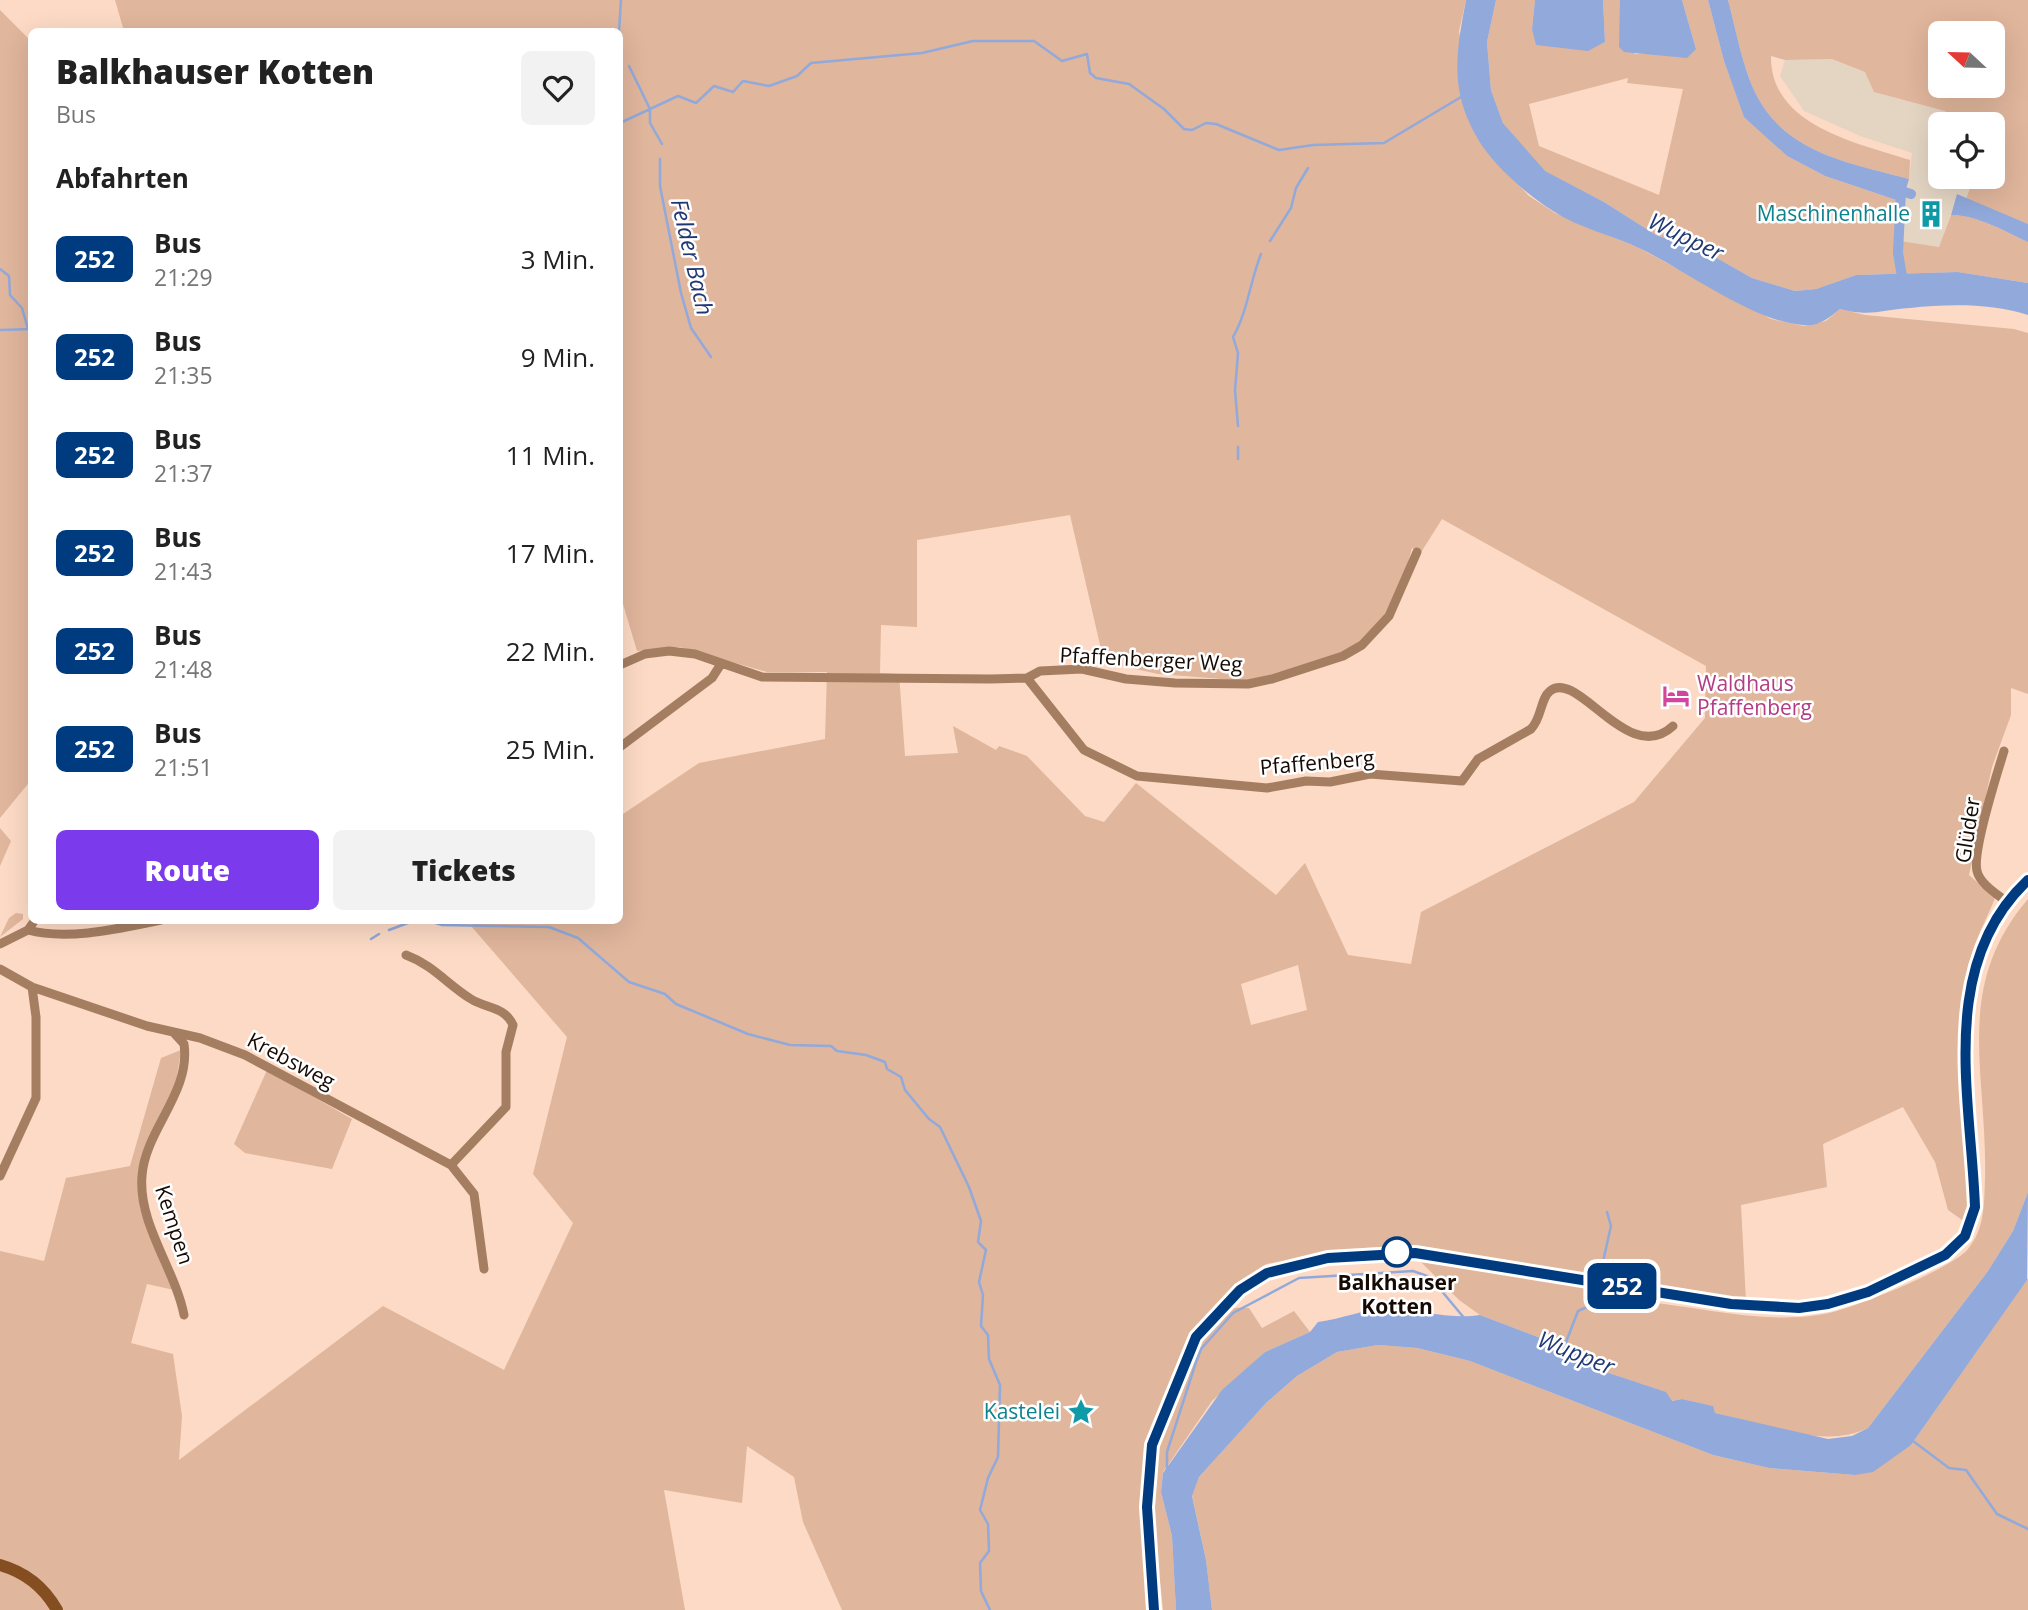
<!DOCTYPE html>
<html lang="de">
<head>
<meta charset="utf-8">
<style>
	:root { --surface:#fff; --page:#f2f2f2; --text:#222; --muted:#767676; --accent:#7c3aed }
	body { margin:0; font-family:"Open Sans",sans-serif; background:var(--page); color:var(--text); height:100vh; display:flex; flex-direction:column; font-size:26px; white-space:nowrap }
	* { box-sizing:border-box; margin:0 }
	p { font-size:23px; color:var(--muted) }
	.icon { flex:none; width:38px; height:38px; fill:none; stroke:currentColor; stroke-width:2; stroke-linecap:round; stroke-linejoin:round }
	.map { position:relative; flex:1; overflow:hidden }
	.drawer { position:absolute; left:28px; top:28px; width:595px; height:896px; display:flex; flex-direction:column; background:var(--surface); border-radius:10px; box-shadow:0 7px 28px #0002 }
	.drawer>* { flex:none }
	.badge { padding:0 14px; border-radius:10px; font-size:24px; line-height:46px }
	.needle { width:46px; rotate:292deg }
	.fabs { position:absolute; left:1928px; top:21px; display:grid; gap:14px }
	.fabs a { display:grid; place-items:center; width:77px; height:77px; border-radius:10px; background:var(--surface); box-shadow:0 7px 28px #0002; font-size:35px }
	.map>.badge { position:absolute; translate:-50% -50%; box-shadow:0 0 0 4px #fff }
	h2 { padding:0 28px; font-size:26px; line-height:63px }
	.round { display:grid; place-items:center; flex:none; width:74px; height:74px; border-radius:10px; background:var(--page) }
	.head { display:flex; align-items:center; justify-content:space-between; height:119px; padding:0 28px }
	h1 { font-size:33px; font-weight:800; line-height:52px }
	.button { display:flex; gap:14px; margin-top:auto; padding:14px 28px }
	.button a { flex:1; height:80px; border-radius:10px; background:var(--accent); color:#fff; font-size:28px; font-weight:800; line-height:80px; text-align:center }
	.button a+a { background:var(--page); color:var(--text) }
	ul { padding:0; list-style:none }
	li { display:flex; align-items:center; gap:21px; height:98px; padding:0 28px }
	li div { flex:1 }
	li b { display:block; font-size:26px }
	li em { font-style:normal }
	li .badge { min-width:77px; font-weight:700; text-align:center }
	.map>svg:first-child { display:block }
	.industrial { fill:#e4d5c3 }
	.green { fill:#e0b69c; fill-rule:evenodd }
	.water { fill:#91a9db }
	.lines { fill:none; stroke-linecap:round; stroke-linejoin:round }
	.stream { stroke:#91a9db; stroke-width:2.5 }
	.canal { stroke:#91a9db; stroke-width:10 }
	.street { stroke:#a57e62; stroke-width:9 }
	.secondary { stroke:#844e21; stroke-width:12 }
	.line-casing { stroke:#fff; stroke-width:16 }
	.line { stroke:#003b80; stroke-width:10 }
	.stop-dot { fill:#fff; stroke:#003b80; stroke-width:3.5 }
	.labels { text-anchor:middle; stroke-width:5; stroke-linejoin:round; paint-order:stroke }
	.culture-label { font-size:21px; fill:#0d838f; stroke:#fff; text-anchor:end }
	.street-label { font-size:21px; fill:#150a04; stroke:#fff }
	.hotel-label { font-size:21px; fill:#b23c85; stroke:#fff; text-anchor:start }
	.stop-label { font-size:21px; font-weight:bold; fill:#150a04; stroke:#fff }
	.water-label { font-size:23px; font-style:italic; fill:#203975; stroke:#fff }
</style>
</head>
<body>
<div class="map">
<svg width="2028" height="1610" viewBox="0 0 2028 1610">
	<rect width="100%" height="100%" fill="#fcdac5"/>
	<path class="industrial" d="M1832 59 1865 72 1875 92 1945 111 1955 124H1941V177H1974L1966 199 1958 194 1939 247 1893 240 1909 178 1912 153 1860 136 1804 111 1780 76 1785 60Z"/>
	<path class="green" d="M115 0H1466L1459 31 1475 128 1490 155 1529 196 1555 213 1639 248 1771 319 1804 326 1826 321 1840 309 1865 315 2014 329 2028 333V694L2011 688V715L1992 767 1969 875 1995 898C1988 916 1978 934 1972 953 1948 1029 1965 1127 1970 1206L1965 1222 1948 1210 1935 1162 1903 1107 1823 1144 1827 1187 1741 1205 1746 1301 1417 1246 1364 1248 1266 1264 1227 1292 1189 1341 1162 1399 1147 1448 1149 1610H842L803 1522 794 1477 747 1446 742 1503 664 1490 685 1610H0V1251L44 1261 66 1178 130 1166 161 1058 181 1050 175 1088 142 1154 139 1174 140 1208 174 1290 147 1284 131 1343 173 1354 182 1416 179 1460 383 1306 504 1370 573 1223 533 1174 567 1037 471 926 478 920H620V816L699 763 825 739 827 672H767L680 647 637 651 620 594V32L124 31ZM1070 515 1104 662 1158 674 1248 681 1320 661 1359 645 1385 617 1402 584 1412 548 1420 554 1442 519 1706 666 1705 718 1634 802 1421 912 1411 964 1348 955 1305 863 1276 895 1136 783 1104 822 1085 816 1027 756 999 746 996 750 953 726 958 753 905 756 899 674 880 673 881 625 917 627V540ZM1298 965 1307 1010 1251 1025 1241 984Z
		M1496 0H1535L1532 29C1559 44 1575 58 1605 42L1603 0H1620V13L1635 54 1696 49 1682 0H1708L1724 61 1744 116 1787 156 1825 176 1902 202 1894 240 1939 247 1951 215C1977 215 2004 231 2028 242V283L1958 272 1856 275 1816 289 1795 291 1752 278 1708 253 1656 235 1604 202 1544 171 1503 123 1491 90 1487 42ZM1628 78 1627 83 1683 89 1659 195 1539 146 1529 104Z
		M1728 0H2028V224L1966 199 1974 177H1993V124H1955L1945 111 1874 92 1865 72 1832 59 1785 60 1771 56C1770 126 1858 143 1910 160L1909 179C1842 161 1776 152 1749 78 1740 53 1735 26 1728 0ZM1941 33H1993V86H1941Z
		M0 10 32 42V779L0 818Z
		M0 828 11 841 0 866Z
		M2028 899V1192L2013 1231 1988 1271 1868 1428C1824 1450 1760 1423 1715 1413L1712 1406 1682 1399 1671 1401 1665 1392 1606 1372 1569 1349 1480 1315 1459 1300 1421 1262 1638 1294V1301C1696 1306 1760 1324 1818 1315 1842 1312 1866 1300 1889 1292 1905 1286 1958 1262 1968 1249 1985 1228 1984 1204 1985 1179 1988 1074 1952 988 2028 899Z
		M16 913 23 914V919L0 937 9 918Z
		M267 1070 352 1119 332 1169 245 1153 234 1144Z
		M2028 1278V1610H1212L1206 1560 1192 1495 1199 1477 1267 1402 1297 1376 1337 1352 1378 1345 1417 1348 1470 1361 1713 1455 1769 1468 1855 1475 1911 1445Z
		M1249 1308 1262 1328 1294 1311 1310 1332 1265 1352 1212 1401 1163 1472 1161 1492 1172 1536 1176 1610H1163C1159 1566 1150 1521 1154 1477 1158 1440 1192 1325 1228 1310 1234 1307 1243 1308 1249 1308Z"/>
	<path class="water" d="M1466 0H1496L1487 42 1491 90 1503 123 1545 171 1604 202 1656 235 1708 253 1752 278 1795 291 1816 289 1856 275 1958 272 2028 283V315C1992 303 1947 304 1910 308 1880 310 1871 317 1840 309 1829 318 1818 327 1803 325 1754 322 1687 271 1641 249 1612 235 1579 228 1553 211 1529 196 1499 170 1483 147 1449 95 1455 57 1466 0Z
		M1535 0H1603L1605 42 1588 51 1536 45 1532 29Z
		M1620 0H1682L1696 49 1687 58 1624 52 1619 47Z
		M1708 0H1728C1735 26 1740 53 1749 78 1776 152 1842 161 1909 179L1902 202 1825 176 1787 156 1744 117 1724 61Z
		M1957 194 2028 224V242C2004 231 1977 215 1951 215Z
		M2028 1192 2027 1280 1911 1445 1873 1472 1855 1475 1769 1468 1713 1455 1470 1361 1417 1348 1378 1345 1337 1352 1297 1376 1267 1402 1199 1477 1192 1496 1206 1560 1212 1610H1176L1172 1536 1161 1492 1163 1473 1222 1390 1265 1352 1310 1332 1318 1322C1343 1319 1362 1309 1387 1309 1418 1309 1451 1320 1480 1315L1569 1349 1606 1372 1666 1392 1672 1401 1682 1399 1713 1406 1715 1413 1828 1439 1852 1436 1868 1428 1988 1271 2013 1231Z"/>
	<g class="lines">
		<path class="stream" d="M619 32 621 0
			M620 49 622 52
			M629 66 650 109V123L662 144
			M620 123 678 96 696 103 714 86 733 92 743 81 769 86 797 76 811 63 922 53 973 41H1034L1062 61 1087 54 1090 73 1096 78 1129 84 1164 109 1184 129 1192 130 1206 123 1216 124 1279 150 1313 145 1384 143 1461 97
			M660 159V186L681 293 691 328 711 357
			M1270 241 1291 208 1296 188 1308 168
			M0 269 9 276 10 295 22 308 28 329
			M0 330 32 329
			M1238 426 1235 390 1238 353 1233 337C1248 311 1250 281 1261 254
			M1238 459V447
			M426 920 442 925 549 927 578 938 629 982 665 994 676 1004 748 1034 790 1045 831 1046 837 1051 866 1055 885 1062 887 1069 901 1077 905 1090 929 1119 940 1127 969 1187 981 1221 978 1242 986 1250 979 1282 983 1295 981 1326 988 1335 989 1359 1000 1385 998 1457 988 1478 980 1510 988 1524 989 1551 980 1563 981 1591 990 1610
			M389 930 416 920
			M371 939 379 934
			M1602 1266 1611 1226 1607 1212
			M1563 1350 1578 1311 1598 1302 1600 1296
			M1913 1441 1949 1468 1966 1470 1997 1514 2028 1529
			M1167 1470V1452L1196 1362 1201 1349 1233 1313 1299 1278 1413 1271 1430 1277 1465 1319"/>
		<path class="canal" d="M1892 188 1911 194
			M1901 191 1898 253 1904 288"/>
		<path class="street" d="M620 665 645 654 669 651 695 654 762 677 991 679 1027 678 1040 671 1082 669 1126 679 1175 683 1248 684 1272 679 1343 656 1362 645 1389 616 1417 552
			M1027 678 1084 750 1137 776 1267 788 1306 781 1330 782 1370 774 1462 781 1478 759 1531 729C1542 718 1540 699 1550 691 1578 668 1628 768 1673 726
			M620 747 712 678 721 664
			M2004 751C1997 774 1972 851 1977 871 1980 884 1997 894 2007 902
			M28 930C68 941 121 928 161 920
			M0 944 28 930 35 920
			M406 955C433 965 448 985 471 999 487 1009 504 1006 513 1025L506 1052V1107L451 1165
			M0 969 32 987 147 1026 200 1038 245 1055 451 1165 474 1194 484 1269
			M174 1033 184 1044C191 1093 145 1130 142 1176 138 1224 175 1269 184 1315
			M0 1176 36 1098V1017L32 987"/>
		<path class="secondary" d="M0 1565C25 1572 44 1587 57 1610
			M1154 1610 1147 1507 1151 1445 1196 1337 1240 1290 1267 1273 1328 1258 1415 1253 1731 1304 1799 1308 1828 1304 1868 1292 1945 1255 1965 1236 1974 1207C1972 1097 1937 965 2028 880"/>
	</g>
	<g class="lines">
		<defs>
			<path id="line" d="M1154 1610 1147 1507 1152 1445 1196 1337 1240 1290 1267 1273 1328 1258 1415 1253 1731 1304 1799 1308 1828 1304 1868 1292 1945 1255 1965 1236 1975 1207C1971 1097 1937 965 2028 880"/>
		</defs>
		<use href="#line" class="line-casing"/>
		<use href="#line" class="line"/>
	</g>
	<defs>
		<symbol id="building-bare" viewBox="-9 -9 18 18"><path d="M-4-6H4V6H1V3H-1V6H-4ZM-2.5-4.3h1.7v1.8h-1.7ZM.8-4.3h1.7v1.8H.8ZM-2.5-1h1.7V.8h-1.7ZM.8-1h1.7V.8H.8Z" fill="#0f9aa8" stroke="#fff" stroke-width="2.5" paint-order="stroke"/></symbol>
		<symbol id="hotel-bare" viewBox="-9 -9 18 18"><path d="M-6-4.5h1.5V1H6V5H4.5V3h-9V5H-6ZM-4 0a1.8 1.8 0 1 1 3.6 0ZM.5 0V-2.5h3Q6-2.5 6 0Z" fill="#d1479c" stroke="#fff" stroke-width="2.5" paint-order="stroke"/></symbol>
		<symbol id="sight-bare" viewBox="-9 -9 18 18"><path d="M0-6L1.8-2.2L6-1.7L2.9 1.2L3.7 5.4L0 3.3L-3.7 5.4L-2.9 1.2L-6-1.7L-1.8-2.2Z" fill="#0f9aa8" stroke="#fff" stroke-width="2.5" paint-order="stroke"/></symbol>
	</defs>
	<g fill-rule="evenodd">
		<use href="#building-bare" x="1912" y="195" width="38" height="38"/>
		<use href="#hotel-bare" x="1657" y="677" width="38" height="38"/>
		<use href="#sight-bare" x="1062" y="1393" width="38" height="38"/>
	</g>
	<circle class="stop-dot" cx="1397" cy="1252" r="14"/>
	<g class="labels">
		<g class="culture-label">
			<text x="1910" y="221">Maschinenhalle</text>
			<text x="1060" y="1419">Kastelei</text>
		</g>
		<g class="street-label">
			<text transform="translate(1151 660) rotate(3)" y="7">Pfaffenberger Weg</text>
			<text transform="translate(1317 763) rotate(-5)" y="7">Pfaffenberg</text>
			<text transform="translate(1968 830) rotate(-81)" y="7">Glüder</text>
			<text transform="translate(291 1061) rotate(28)" y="7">Krebsweg</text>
			<text transform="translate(174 1225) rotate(72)" y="7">Kempen</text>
		</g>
		<g class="hotel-label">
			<text x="1697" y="691">Waldhaus<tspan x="1697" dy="24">Pfaffenberg</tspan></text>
		</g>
		<g class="stop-label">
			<text x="1397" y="1290">Balkhauser<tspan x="1397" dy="24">Kotten</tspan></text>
		</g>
		<g class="water-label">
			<text transform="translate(1686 237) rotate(26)" y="8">Wupper</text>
			<text transform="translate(692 257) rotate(77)" y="8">Felder Bach</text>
			<text transform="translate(1576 1353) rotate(22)" y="8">Wupper</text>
		</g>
	</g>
</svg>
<div class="fabs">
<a><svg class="needle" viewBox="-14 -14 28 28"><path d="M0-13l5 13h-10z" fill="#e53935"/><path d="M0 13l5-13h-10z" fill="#767676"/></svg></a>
<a><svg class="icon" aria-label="locate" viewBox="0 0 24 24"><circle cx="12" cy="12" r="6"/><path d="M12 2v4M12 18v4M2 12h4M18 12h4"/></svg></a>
</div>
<b class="badge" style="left:1622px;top:1286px;background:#003b80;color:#fff">252</b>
<section class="drawer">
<div class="head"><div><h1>Balkhauser Kotten</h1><p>Bus</p></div><a class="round"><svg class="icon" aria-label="heart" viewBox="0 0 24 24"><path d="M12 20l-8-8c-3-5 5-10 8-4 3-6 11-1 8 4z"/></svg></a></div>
<h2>Abfahrten</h2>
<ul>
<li><span class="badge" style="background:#003b80;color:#fff">252</span><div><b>Bus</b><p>21:29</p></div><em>3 Min.</em></li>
<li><span class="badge" style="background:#003b80;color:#fff">252</span><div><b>Bus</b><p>21:35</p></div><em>9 Min.</em></li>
<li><span class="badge" style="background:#003b80;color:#fff">252</span><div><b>Bus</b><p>21:37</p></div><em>11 Min.</em></li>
<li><span class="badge" style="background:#003b80;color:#fff">252</span><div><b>Bus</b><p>21:43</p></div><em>17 Min.</em></li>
<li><span class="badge" style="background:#003b80;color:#fff">252</span><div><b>Bus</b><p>21:48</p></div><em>22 Min.</em></li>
<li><span class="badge" style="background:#003b80;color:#fff">252</span><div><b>Bus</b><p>21:51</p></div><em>25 Min.</em></li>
</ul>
<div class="button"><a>Route</a><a>Tickets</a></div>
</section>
</div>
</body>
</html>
